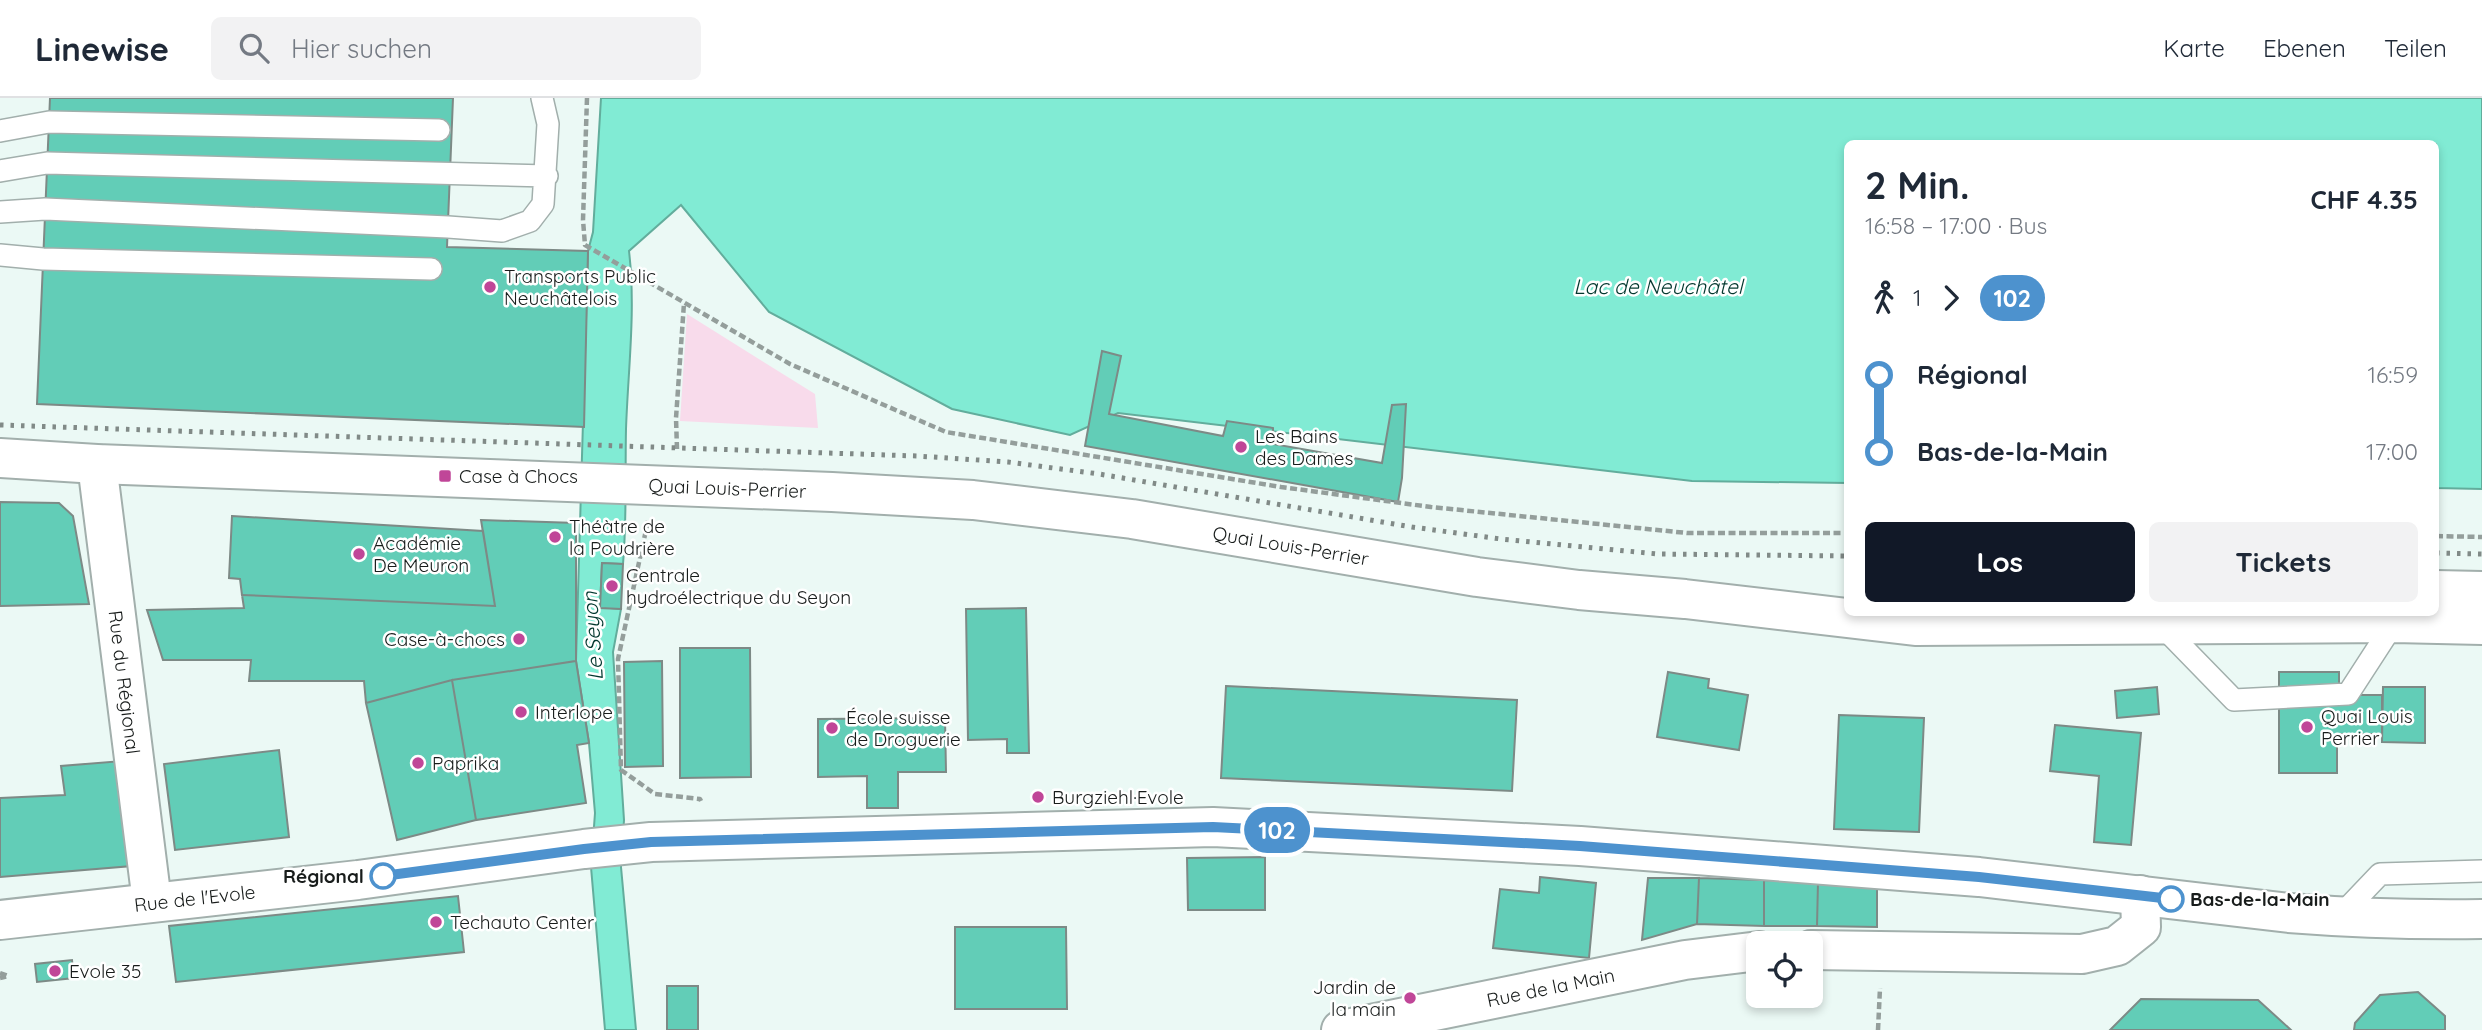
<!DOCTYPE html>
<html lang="de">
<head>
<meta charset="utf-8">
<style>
	:root { --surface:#fff; --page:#f2f2f3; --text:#1f2937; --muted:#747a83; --line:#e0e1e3; --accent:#111827 }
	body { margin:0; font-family:Quicksand,sans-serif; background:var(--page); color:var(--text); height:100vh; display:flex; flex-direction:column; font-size:26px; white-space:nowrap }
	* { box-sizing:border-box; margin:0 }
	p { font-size:23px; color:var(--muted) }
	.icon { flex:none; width:38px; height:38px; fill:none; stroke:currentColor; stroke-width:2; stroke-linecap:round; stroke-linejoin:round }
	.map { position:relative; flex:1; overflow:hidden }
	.sheet { position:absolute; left:1844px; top:42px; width:595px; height:476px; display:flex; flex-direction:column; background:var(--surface); border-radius:10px; box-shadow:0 4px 10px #0003 }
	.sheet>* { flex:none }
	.badge { padding:0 14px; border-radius:23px; font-size:24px; line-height:46px }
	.controls { position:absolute; left:1746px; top:833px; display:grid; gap:14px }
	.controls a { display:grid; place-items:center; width:77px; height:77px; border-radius:10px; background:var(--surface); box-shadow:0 4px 10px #0003; font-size:35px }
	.map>.badge { position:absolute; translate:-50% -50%; box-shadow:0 0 0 4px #fff }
	.legs { display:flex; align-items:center; gap:10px; height:77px; padding:0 21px; font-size:23px }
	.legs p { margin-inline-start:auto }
	.summary { display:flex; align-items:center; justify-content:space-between; height:119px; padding:0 21px }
	h1 { font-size:38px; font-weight:800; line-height:52px }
	.primary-button { display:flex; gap:14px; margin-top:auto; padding:14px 21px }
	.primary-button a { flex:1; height:80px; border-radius:10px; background:var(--accent); color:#fff; font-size:28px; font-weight:800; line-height:80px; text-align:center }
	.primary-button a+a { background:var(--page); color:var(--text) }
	ul { padding:0 21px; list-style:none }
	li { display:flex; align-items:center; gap:24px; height:77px; font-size:26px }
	li i { display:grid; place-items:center; width:10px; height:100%; margin:0 9px; background:currentColor }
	li i::after { content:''; width:18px; height:18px; margin:-9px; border:5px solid; border-radius:50%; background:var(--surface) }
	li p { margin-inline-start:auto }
	li:first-child i { background:linear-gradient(#0000 50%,currentColor 0) }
	li:last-child i { background:linear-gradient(currentColor 50%,#0000 0) }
	header { display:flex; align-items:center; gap:42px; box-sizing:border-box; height:98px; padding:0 35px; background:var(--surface); border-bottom:2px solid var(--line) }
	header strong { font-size:33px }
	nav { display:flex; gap:38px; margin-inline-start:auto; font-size:24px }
	.search { width:490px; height:63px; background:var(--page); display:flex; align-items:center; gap:18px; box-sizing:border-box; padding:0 24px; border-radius:10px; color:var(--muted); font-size:26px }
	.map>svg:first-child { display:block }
	.green { fill:#f8dbeb }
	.water { fill:#81ebd4; stroke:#62ad9c; stroke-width:2 }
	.building { fill:#62cdb7; stroke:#7d8a86; stroke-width:2 }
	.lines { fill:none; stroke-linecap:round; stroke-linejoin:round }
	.lane-casing { stroke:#a2afac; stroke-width:24 }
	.street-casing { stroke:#a2afac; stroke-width:42 }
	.secondary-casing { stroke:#a2afac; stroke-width:42 }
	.primary-casing { stroke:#a2afac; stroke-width:42 }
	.path { stroke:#949e9b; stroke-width:4.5; stroke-dasharray:7 3.5; stroke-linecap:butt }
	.lane { stroke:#fff; stroke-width:21 }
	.street { stroke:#fff; stroke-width:38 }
	.secondary { stroke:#fff; stroke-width:38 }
	.primary { stroke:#fff; stroke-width:38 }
	.rail { stroke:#818a87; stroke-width:5; stroke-dasharray:3.5 7; stroke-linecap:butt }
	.line-1-casing { stroke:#fff; stroke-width:16 }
	.line-1 { stroke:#4d92ce; stroke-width:10 }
	.poi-dot { fill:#c04698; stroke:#fff; stroke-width:2.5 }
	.stop-1-dot { fill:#fff; stroke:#4d92ce; stroke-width:3.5 }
	.labels { text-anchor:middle; stroke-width:5; stroke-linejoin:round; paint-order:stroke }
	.poi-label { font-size:19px; fill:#181c1b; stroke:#fff; text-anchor:start }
	.street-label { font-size:19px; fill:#181c1b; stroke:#fff }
	.stop-label { font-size:19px; font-weight:bold; fill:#181c1b; stroke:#fff; text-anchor:end }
	.water-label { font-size:21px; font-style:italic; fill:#02372e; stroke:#fff }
</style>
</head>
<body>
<header>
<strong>Linewise</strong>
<div class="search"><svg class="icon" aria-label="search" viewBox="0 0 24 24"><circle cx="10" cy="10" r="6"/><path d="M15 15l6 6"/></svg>Hier suchen</div>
<nav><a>Karte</a><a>Ebenen</a><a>Teilen</a></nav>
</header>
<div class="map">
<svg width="2482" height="932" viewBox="0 0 2482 932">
	<rect width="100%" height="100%" fill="#ebf9f5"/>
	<path class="green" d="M687 216 815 296 818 330 680 323Z"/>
	<path class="water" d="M601 0H2482V391L2436 390V46H1848V385L1692 383 1118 315 1070 337 952 311 769 214 681 107 629 153C636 212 628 272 626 331 625 376 627 421 623 466L602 465 600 509 621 511 613 554 624 722 621 769 636 932H605L591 769 595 715 589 645 576 563 588 153 593 134Z"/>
	<path class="building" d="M50 0H453L447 149 588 153 584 329 37 306Z
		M1102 253 1121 258 1109 316 1223 338 1227 323 1273 330V346L1382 365 1392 307 1406 306 1402 380 1398 404 1085 348Z
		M0 404 59 405 73 418 89 506 0 508Z
		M232 418 483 433 495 508 242 497 240 481 229 480Z
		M481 422 576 425V563L452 582 366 605 364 583H249L251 562H163L147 512 244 510 242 497 495 508Z
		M602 465 623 466 621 511 600 510Z
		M1026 510 1029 655H1007V641L968 642 966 511Z
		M680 550H750L751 679 680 680Z
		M576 563 589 645 577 647 586 705 476 722 452 582Z
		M662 563 663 668 625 669 624 564Z
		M1668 574 1709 581 1708 590 1748 597 1739 652 1657 639Z
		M2279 574H2339V597H2382V636H2337V675H2279Z
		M452 582 476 722 397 742 366 605Z
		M1226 588 1517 602 1512 693 1221 680Z
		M2157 589 2159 616 2117 620 2115 593Z
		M2383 589H2425V645L2382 644Z
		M1839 617 1924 620 1919 734 1834 731Z
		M945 620 946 674H898V710H867V678L818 679V621Z
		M2055 627 2141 635 2131 747 2094 744 2099 678 2050 673Z
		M279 652 289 739 175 752 164 666Z
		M122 663 132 768 0 779V700L65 697 61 668Z
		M1265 759V812H1188L1187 760Z
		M1540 779 1596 785 1589 860 1493 850 1500 791 1539 795Z
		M1648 780H1699L1697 826 1642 842Z
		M1699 780 1764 782V828L1697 826Z
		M1764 782 1818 784 1817 828H1764Z
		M1818 784 1877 785V829L1817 828Z
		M458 798 464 854 176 884 169 828Z
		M955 829H1066L1067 911H955Z
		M72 862 74 880 37 884 35 866Z
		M667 888H698V932H667Z
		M2418 894 2445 918V932H2354L2355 925 2380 897Z
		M2141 901 2258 902 2291 932H2110Z"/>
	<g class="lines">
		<defs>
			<path id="lane" d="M0 33 49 24 439 32
				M0 73 47 65 547 78
				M0 114 45 111 448 129 502 133 530 123 543 106 548 26 542 0
				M0 157 43 161 431 171
				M2160 526 2234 602 2348 596 2394 525
				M2339 819 2380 776 2482 773"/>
			<g id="street">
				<path id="s1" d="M97 366 152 804"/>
				<path d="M1811 852 2082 856 2117 848 2141 829 2140 797"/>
				<path id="s2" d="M1341 932 1685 862 1759 853"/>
			</g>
			<g id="secondary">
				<path id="s3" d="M0 822 358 782 584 751 651 744 1213 729 1580 748 1979 779 2289 815C2353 820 2417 822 2482 821"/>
			</g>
			<g id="primary">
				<path id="s4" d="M0 360 97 366 832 394 973 402 1132 421 1477 479 1579 492 1685 501 1915 528 2394 525 2482 527"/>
				<path d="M2436 492 2482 493"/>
			</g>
		</defs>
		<use href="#lane" class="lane-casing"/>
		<use href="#street" class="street-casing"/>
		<use href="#secondary" class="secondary-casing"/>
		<use href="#primary" class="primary-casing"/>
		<path class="path" d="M587 0 583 122 585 147 790 266 946 334 1281 389 1431 409 1687 435H1848
			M677 351 676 320 684 205
			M648 423 618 561 621 672 655 696 700 701 701 703
			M2436 438 2482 439
			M0 875 8 878 0 880
			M1878 932 1880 890"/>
		<use href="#lane" class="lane"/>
		<use href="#street" class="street"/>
		<use href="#secondary" class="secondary"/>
		<use href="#primary" class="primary"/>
		<path class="rail" d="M0 327 917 358 1008 364 1099 376 1412 429 1501 441 1658 456 1848 458
			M2436 455 2482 456"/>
	</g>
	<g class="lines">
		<defs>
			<path id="line-1" d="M383 778 584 751 651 744 1213 729 1580 748 1979 779 2171 801"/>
		</defs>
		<use href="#line-1" class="line-1-casing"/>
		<use href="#line-1" class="line-1"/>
	</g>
	<g class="poi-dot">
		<circle cx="490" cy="189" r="7"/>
		<circle cx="1241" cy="349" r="7"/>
		<rect x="438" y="371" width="14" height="14" rx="3.5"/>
		<circle cx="555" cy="439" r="7"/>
		<circle cx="359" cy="456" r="7"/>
		<circle cx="612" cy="488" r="7"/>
		<circle cx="519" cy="541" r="7"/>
		<circle cx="521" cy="614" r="7"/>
		<circle cx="2307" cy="629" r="7"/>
		<circle cx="832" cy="630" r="7"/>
		<circle cx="418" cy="665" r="7"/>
		<circle cx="1038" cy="699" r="7"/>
		<circle cx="436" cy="824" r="7"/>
		<circle cx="55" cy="873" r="7"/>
		<circle cx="1410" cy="900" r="7"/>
	</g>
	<g class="stop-1-dot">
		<circle cx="383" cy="778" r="12"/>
		<circle cx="2171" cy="801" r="12"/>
	</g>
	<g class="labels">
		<g class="poi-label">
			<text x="504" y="185">Transports Public<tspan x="504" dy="22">Neuchâtelois</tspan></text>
			<text x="1255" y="345">Les Bains<tspan x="1255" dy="22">des Dames</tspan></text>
			<text x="459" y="385">Case à Chocs</text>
			<text x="569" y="435">Théàtre de<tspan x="569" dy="22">la Poudrière</tspan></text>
			<text x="373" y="452">Académie<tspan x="373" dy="22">De Meuron</tspan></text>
			<text x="626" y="484">Centrale<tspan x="626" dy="22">hydroélectrique du Seyon</tspan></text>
			<text x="505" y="548" text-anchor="end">Case-à-chocs</text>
			<text x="535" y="621">Interlope</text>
			<text x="2321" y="625">Quai Louis<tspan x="2321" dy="22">Perrier</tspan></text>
			<text x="846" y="626">École suisse<tspan x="846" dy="22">de Droguerie</tspan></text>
			<text x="432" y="672">Paprika</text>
			<text x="1052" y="706">Burgziehl·Evole</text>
			<text x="450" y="831">Techauto Center</text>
			<text x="69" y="880">Evole 35</text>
			<text x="1396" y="896" text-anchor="end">Jardin de<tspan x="1396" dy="22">la main</tspan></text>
		</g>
		<g class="street-label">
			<text dy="7" stroke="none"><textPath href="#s4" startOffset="728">Quai Louis-Perrier</textPath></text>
			<text dy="7" stroke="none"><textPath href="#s4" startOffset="1295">Quai Louis-Perrier</textPath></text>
			<text dy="7" stroke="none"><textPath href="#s1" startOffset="220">Rue du Régional</textPath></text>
			<text dy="7" stroke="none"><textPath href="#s3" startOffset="196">Rue de l'Evole</textPath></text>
			<text dy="7" stroke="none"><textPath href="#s2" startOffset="214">Rue de la Main</textPath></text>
		</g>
		<g class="stop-label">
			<text x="364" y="785">Régional</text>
			<text x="2190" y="808" text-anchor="start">Bas-de-la-Main</text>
		</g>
		<g class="water-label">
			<text x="1658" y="196">Lac de Neuchâtel</text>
			<text transform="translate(593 538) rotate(-94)" y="7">Le Seyon</text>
		</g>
	</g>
</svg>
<div class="controls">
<a><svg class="icon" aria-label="locate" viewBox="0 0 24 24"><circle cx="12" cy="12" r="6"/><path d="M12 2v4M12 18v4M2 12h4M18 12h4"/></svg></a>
</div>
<b class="badge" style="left:1277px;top:732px;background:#4d92ce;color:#fff">102</b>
<section class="sheet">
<div class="summary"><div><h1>2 Min.</h1><p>16:58 – 17:00 · Bus</p></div><b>CHF 4.35</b></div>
<div class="legs"><svg class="icon" aria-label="walk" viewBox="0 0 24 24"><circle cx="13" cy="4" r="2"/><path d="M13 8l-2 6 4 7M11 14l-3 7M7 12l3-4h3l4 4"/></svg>1<svg class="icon" aria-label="forward" viewBox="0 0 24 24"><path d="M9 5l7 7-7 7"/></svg><b class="badge" style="background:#4d92ce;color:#fff">102</b></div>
<ul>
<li><i style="color:#4d92ce"></i><b>Régional</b><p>16:59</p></li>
<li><i style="color:#4d92ce"></i><b>Bas-de-la-Main</b><p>17:00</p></li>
</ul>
<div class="primary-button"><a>Los</a><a>Tickets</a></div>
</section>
</div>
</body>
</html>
